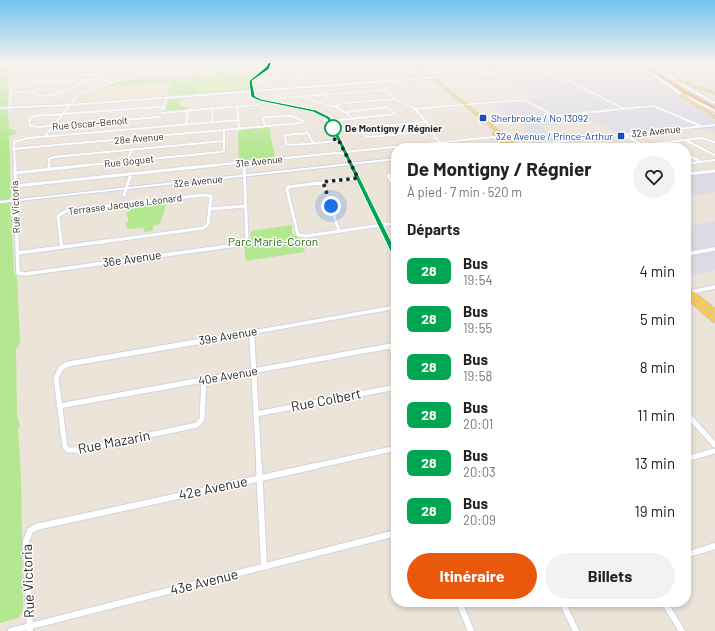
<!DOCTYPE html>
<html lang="fr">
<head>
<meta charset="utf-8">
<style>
	:root { --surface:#fff; --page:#f2f2f2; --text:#222; --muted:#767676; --accent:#ea580c }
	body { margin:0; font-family:Barlow,sans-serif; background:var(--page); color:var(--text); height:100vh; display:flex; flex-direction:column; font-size:15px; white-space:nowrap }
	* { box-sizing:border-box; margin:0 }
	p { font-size:13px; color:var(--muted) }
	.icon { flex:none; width:22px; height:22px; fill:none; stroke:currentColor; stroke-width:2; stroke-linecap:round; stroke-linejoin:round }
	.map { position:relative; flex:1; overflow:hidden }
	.sheet { position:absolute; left:391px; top:143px; width:300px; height:464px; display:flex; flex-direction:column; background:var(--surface); border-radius:16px; box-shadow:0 2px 6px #0003 }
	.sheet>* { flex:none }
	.badge { padding:0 8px; border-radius:6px; font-size:14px; line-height:26px }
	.you { position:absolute; width:20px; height:20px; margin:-10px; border:3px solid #fff; border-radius:50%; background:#1a73e8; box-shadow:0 0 0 6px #1a73e833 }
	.map>.badge { position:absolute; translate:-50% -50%; box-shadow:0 0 0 2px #fff }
	h2 { padding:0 16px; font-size:15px; line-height:36px }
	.round { display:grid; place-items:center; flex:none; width:42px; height:42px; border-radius:21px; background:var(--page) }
	.headline { display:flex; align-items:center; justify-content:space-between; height:68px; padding:0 16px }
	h1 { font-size:19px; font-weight:700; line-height:30px }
	.primary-button { display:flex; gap:8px; margin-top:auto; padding:8px 16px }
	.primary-button a { flex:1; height:46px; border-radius:24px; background:var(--accent); color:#fff; font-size:16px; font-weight:700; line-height:46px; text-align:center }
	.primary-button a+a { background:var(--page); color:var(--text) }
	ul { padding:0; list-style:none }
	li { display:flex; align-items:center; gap:12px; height:48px; padding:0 16px }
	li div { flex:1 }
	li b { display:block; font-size:15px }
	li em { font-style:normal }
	li .badge { min-width:44px; font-weight:700; text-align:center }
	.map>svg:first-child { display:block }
	.industrial { fill:#dcdae4 }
	.education { fill:#f0e0c6 }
	.green { fill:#b3e890 }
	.pitch { fill:#cbf08b }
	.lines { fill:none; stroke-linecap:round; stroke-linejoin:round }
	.minor-far5-casing { stroke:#ced3e3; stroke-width:2.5 }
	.minor-far4-casing { stroke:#ced3e3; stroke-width:3 }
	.minor-far3-casing { stroke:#ced3e3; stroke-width:4.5 }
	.minor-far2-casing { stroke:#ced3e3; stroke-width:5.5 }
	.minor-far1-casing { stroke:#ced3e3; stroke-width:7 }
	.minor-casing { stroke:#ced3e3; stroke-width:8 }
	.tertiary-casing { stroke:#ced3e3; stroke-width:2 }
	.secondary-casing { stroke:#ced3e3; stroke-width:2.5 }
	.primary-casing { stroke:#c7c7c7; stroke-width:2 }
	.motorway-casing { stroke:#c7c7c7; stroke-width:2 }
	.minor-far5 { stroke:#fff; stroke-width:1.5 }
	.minor-far4 { stroke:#fff; stroke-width:2 }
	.minor-far3 { stroke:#fff; stroke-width:3 }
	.minor-far2 { stroke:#fff; stroke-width:3.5 }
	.minor-far1 { stroke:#fff; stroke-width:5 }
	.minor { stroke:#fff; stroke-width:6 }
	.tertiary { fill:#fff; fill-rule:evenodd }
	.secondary { fill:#fff; fill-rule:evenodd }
	.primary { fill:#fbc94f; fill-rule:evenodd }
	.motorway { fill:#ff9251; fill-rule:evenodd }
	.line { fill:#00a651; stroke:#fff }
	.walk { stroke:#282828; stroke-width:4; stroke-dasharray:0 7.2 }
	.transit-dot { fill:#1a4fb4; stroke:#fff; stroke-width:1.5 }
	.stop-dot { fill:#fff; stroke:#00a651; stroke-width:2 }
	.labels { text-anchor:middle; stroke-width:3; stroke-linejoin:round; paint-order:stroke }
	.far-transit-label { font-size:10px; fill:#164399; stroke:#fff; text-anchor:start }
	.far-street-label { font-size:10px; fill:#282828; stroke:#fff }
	.far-stop-label { font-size:10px; font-weight:bold; fill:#282828; stroke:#fff; text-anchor:start }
	.park-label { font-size:12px; fill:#2b6a14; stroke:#fff }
	.street-label { font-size:12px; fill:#282828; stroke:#fff }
	.near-street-label { font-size:14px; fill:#282828; stroke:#fff }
</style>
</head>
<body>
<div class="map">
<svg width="715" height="631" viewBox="0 0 715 631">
	<rect width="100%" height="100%" fill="#ece3d9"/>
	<path class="industrial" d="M437 63H634L636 65 630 66H577L488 73 474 64 440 66Z
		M652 63H715V83L684 82Z
		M576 68 633 69 646 72 715 118V132L709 131 697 126 620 134 596 121 540 126 562 141 540 144 523 128 526 127 491 104 541 99 498 74Z
		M715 173V192L686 196V177Z
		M715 221V270L686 276V226Z"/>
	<path class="education" d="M101 69 97 74 56 76 62 70Z
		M326 76 330 84 275 88 273 80Z
		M172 82 168 95 74 103 83 93 99 87Z"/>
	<path class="green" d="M3 63H10L7 71 8 105 0 106V70Z
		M262 71 249 81V90L168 95 171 82 99 87 123 80Z
		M180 97 187 98 181 100 179 106 187 107V110L165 112 169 98Z
		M0 109H8L9 129H13L17 133 9 136 11 198 0 201Z
		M269 127 275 158 239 162 238 130Z
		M170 200 169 204 166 205 160 224 154 225 152 231 144 232V228L128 229 125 223 129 222 126 213 129 205Z
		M9 203H11L14 274 17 276 20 344 16 349 17 413 20 428 18 429 21 475 23 611 18 618 0 623V204Z
		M292 225V234L302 239 305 252 246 261 244 246 251 243 250 231Z"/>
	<path class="pitch" d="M224 74 225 80 199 82 204 77Z
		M234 82 240 83 242 85 238 89 198 92 193 88 199 84Z"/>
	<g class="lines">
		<defs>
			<path id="minor-far5" d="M251 63 250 69H267
				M269 63C259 81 247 73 253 97L259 100 301 108
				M362 63 396 100 414 108
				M472 63 490 74
				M531 63 623 108
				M11 64 21 63
				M0 65 1 63
				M287 66 341 63
				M104 67 147 64
				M9 68 94 63
				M102 70 105 72 99 74 107 63
				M37 71 32 75 34 83 99 79 123 72 125 66
				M283 71 309 70 312 73 296 75 292 78
				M9 74 60 70
				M180 74 183 69 216 66 214 63
				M137 75 223 71 233 67V63
				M161 75 165 64 169 63
				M329 76 325 69 364 66
				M54 77 99 74
				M272 79 284 70
				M251 81 370 73
				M11 93 29 91 41 96 54 95 70 89 84 80
				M310 96 313 101 340 108
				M334 106 345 103 395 99
				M9 108C14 93 8 78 11 63
				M68 108 80 93 137 75 143 70 147 63
				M144 108 163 107
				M163 108 167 96
				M217 108 256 105 280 98 387 90
				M377 108H389
				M423 108 524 100 540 108
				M630 108 653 106 659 108"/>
			<path id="minor-far4" d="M158 107 35 116 29 119 30 126 38 127 160 117
				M237 107 239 129
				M296 107 314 111 328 118 352 166
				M337 107 354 119
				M413 107 431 127 435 137 445 148
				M538 107 555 116 640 107
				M621 107 624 109
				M656 107 701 126
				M163 109 164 107
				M415 109 435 107
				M347 112 385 107
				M162 113 228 107
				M330 121 395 114 388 107
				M212 122 213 109
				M186 124 188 111
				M360 128 364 135 369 137 434 131
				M335 130 426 122
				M624 135 648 148
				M45 136 68 107
				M687 141 715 155
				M313 143 308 133 285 135 286 144 293 145 339 141
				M664 143 675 148
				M540 144 546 148
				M617 148 702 138 715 142
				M13 149 300 123 304 121 291 116 266 117 263 119 265 126
				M686 154 701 162
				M127 161 132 149
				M244 163V166
				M686 164 715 160
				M15 166 14 142 28 138 239 120
				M49 166V159L54 157 224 141
				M79 166 221 152 224 150V130
				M206 166 503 136"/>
			<path id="minor-far3" d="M15 165 17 242
				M49 165V169
				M244 165 247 239 245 242
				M351 165 389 242
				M14 173 89 165
				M396 173 388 176 396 189
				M686 174 715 171
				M358 178 288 187 287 190 298 235 306 236 396 223
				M323 182 339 231
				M15 186 216 165
				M124 195 131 174
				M210 209 245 206
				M61 242 58 216 66 211 203 195 211 196 208 224 204 228 101 242"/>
			<path id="minor-far2" d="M17 241 18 273 25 274 244 244 246 241
				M61 241 62 246
				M388 241 396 257
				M17 253 108 241
				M686 254 715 249
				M686 293 715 287
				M252 332V340
				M208 340 396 307"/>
			<path id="minor-far1" d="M252 339 259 467
				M391 346 396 360
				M204 380 202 419 197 425 79 450H68L65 447 56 378 61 368 68 364 214 339
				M59 406 396 345
				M686 413 715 445
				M256 414 396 387
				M686 459 715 451
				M311 467 396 448"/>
			<path id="minor" d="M259 466 264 567
				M686 555 715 546
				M459 602 471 631
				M562 602 576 631
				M664 602 682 631
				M11 631 396 533
				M30 631 26 541 30 531 36 527 316 466"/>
			<path id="tertiary" d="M573 66 629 67 648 71 647 72 629 69 573 68 70 106 0 109V107L70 104Z
				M715 124V126L510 148H501L502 147Z
				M396 158V160L0 203V201Z"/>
			<path id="secondary" d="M635 63H638L682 93 715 110V112L680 95Z
				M649 63H652L692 89 715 102V104L690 91Z"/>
			<path id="primary" d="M414 63H416L520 148H516Z
				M675 79 715 92V94L675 81Z
				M680 93H682L715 116V118L680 95Z
				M493 132H495L513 148H509L493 134Z
				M686 286 688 287 715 309V314L713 313 686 291Z
				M686 293 688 294 715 317V322H713L686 298Z"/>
			<path id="motorway" d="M640 63H643L686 91 715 107V109L684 93Z"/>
		</defs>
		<use href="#minor-far5" class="minor-far5-casing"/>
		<use href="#minor-far4" class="minor-far4-casing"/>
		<use href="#minor-far3" class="minor-far3-casing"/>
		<use href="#minor-far2" class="minor-far2-casing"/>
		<use href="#minor-far1" class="minor-far1-casing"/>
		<use href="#minor" class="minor-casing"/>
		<use href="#tertiary" class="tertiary-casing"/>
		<use href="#secondary" class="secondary-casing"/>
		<use href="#primary" class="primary-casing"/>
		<use href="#motorway" class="motorway-casing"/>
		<use href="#minor-far5" class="minor-far5"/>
		<use href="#minor-far4" class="minor-far4"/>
		<use href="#minor-far3" class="minor-far3"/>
		<use href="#minor-far2" class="minor-far2"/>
		<use href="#minor-far1" class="minor-far1"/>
		<use href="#minor" class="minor"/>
		<use href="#tertiary" class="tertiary"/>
		<use href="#secondary" class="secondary"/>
		<use href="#primary" class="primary"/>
		<use href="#motorway" class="motorway"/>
	</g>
	<linearGradient id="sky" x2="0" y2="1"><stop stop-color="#72c3ee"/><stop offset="0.42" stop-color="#f6f2ee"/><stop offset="1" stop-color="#f6f2ee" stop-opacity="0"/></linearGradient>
	<rect width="715" height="151" fill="url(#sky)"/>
	<path class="line" d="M269 62 271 63 269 69 252 81 255 96 261 99 316 110 330 117 399 257 398 259 393 257 327 119 313 112 260 101 251 97 249 81 266 67Z"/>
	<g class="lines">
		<path class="walk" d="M331 206 323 182 358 178 339 141H335L333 128"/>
	</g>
	<g class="transit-dot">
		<rect x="479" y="114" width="8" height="8" rx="2"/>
		<rect x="617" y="132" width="8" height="8" rx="2"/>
	</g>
	<circle class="stop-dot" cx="333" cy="128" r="8"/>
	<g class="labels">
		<g class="far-transit-label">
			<text x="491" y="122">Sherbrooke / No 13092</text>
			<text x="613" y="140" text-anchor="end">32e Avenue / Prince-Arthur</text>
		</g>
		<g class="far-street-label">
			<text transform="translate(90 123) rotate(-5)" y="4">Rue Oscar-Benoît</text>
			<text transform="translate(656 131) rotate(-6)" y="4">32e Avenue</text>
			<text transform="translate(139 138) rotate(-5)" y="4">28e Avenue</text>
			<text transform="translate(129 161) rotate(-6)" y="4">Rue Goguet</text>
			<text transform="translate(259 161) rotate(-6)" y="4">31e Avenue</text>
			<text transform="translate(198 181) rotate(-6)" y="4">32e Avenue</text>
			<text transform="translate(125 204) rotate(-7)" y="4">Terrasse Jacques Léonard</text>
			<text transform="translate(15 207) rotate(-92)" y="4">Rue Victoria</text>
		</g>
		<g class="far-stop-label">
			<text x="345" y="132">De Montigny / Régnier</text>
		</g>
		<g class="park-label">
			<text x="273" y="246">Parc Marie-Coron</text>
		</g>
		<g class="street-label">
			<text transform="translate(132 259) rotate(-8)" y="4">36e Avenue</text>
			<text transform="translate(228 336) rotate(-10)" y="4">39e Avenue</text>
			<text transform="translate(228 376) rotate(-10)" y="4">40e Avenue</text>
		</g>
		<g class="near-street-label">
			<text transform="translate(326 400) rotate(-11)" y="5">Rue Colbert</text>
			<text transform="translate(114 442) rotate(-11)" y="5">Rue Mazarin</text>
			<text transform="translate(213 488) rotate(-12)" y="5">42e Avenue</text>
			<text transform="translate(28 581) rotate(-92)" y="5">Rue Victoria</text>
			<text transform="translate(204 582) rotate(-14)" y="5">43e Avenue</text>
		</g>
	</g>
</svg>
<div class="you" style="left:331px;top:206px"></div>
<section class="sheet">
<div class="headline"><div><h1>De Montigny / Régnier</h1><p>À pied · 7 min · 520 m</p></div><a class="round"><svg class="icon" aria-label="heart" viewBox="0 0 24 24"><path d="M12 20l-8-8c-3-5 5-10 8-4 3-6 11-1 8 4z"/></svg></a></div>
<h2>Départs</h2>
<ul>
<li><span class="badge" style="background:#00a651;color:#fff">28</span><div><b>Bus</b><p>19:54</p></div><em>4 min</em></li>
<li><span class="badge" style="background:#00a651;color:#fff">28</span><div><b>Bus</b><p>19:55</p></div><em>5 min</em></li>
<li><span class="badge" style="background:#00a651;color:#fff">28</span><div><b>Bus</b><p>19:58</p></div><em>8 min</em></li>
<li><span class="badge" style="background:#00a651;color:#fff">28</span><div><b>Bus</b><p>20:01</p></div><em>11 min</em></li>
<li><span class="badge" style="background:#00a651;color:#fff">28</span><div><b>Bus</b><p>20:03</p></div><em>13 min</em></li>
<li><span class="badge" style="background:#00a651;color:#fff">28</span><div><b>Bus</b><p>20:09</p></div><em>19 min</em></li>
</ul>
<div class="primary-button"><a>Itinéraire</a><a>Billets</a></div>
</section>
</div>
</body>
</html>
